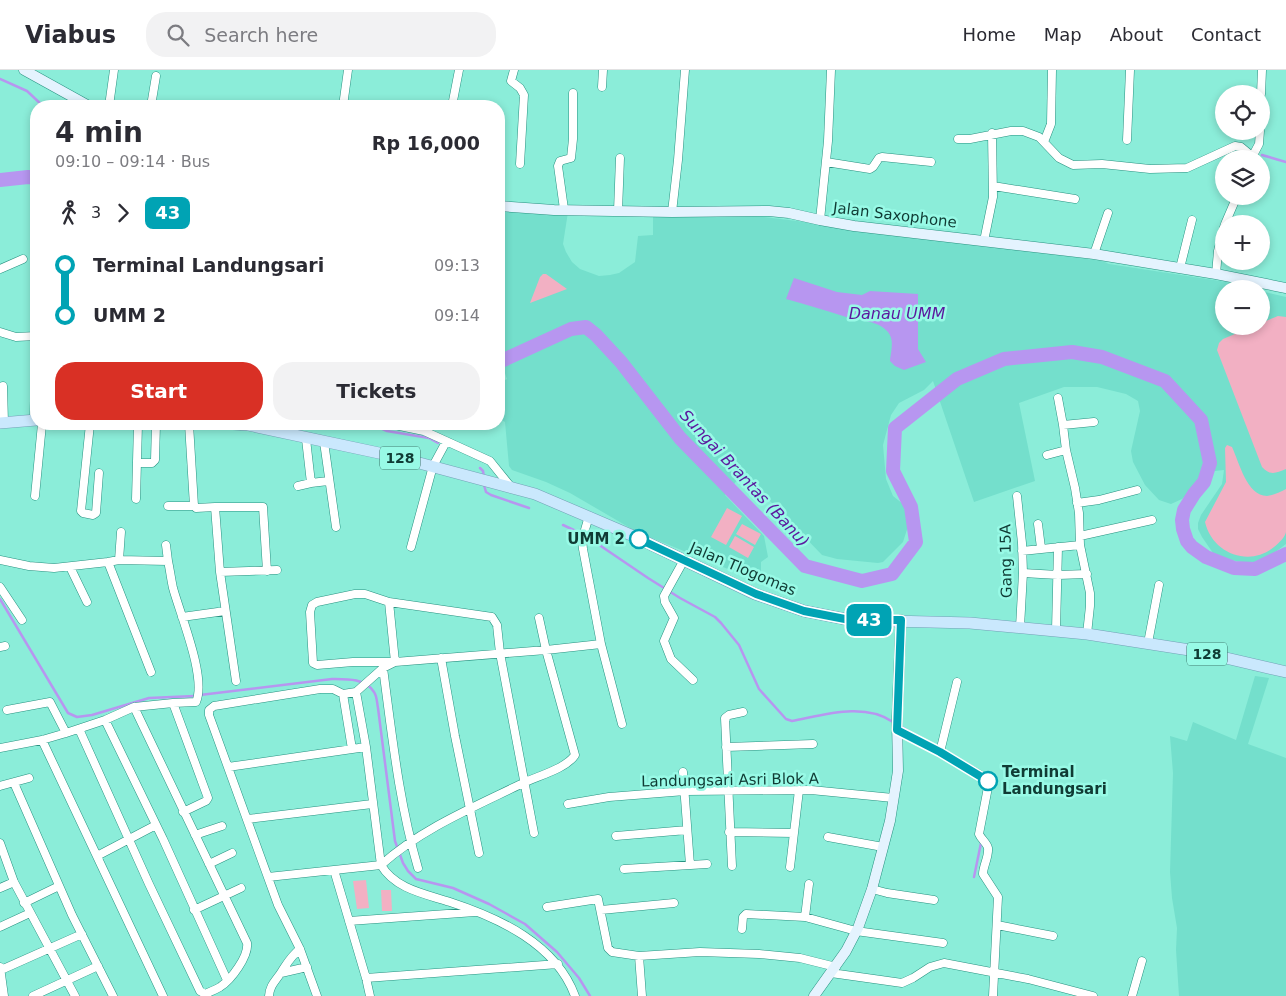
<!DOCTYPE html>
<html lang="en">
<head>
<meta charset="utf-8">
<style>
	:root { --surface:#fff; --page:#f2f2f3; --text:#2b2b33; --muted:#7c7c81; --line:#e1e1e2; --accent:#d93025 }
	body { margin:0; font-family:"DejaVu Sans",sans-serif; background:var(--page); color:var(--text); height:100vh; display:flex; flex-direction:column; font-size:19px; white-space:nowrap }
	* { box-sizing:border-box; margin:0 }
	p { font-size:16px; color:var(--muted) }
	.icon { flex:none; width:28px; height:28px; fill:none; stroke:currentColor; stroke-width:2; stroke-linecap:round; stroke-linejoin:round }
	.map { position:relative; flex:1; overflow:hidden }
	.panel { position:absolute; left:30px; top:30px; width:475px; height:330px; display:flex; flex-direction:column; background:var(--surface); border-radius:20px; box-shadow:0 2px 8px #0003 }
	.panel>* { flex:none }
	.badge { padding:0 10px; border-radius:8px; font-size:18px; line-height:32px }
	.tools { position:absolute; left:1215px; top:15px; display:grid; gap:10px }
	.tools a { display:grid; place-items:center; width:55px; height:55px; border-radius:50%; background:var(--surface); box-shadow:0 2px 8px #0003; font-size:25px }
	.map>.badge { position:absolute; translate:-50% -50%; box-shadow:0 0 0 2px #fff }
	.legs { display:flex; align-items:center; gap:8px; height:55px; padding:0 25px; font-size:16px }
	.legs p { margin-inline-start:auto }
	.overview { display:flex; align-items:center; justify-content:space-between; height:85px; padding:0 25px }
	h1 { font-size:28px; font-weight:700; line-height:38px }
	.cta { display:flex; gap:10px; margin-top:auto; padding:10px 25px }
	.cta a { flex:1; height:58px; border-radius:20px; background:var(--accent); color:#fff; font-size:20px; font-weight:700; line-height:58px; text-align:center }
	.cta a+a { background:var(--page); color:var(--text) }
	ul { padding:0 25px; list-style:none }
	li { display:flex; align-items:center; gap:18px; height:50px; font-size:19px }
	li i { display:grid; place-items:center; width:8px; height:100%; margin:0 6px; background:currentColor }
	li i::after { content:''; width:12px; height:12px; margin:-6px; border:4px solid; border-radius:50%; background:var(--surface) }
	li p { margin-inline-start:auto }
	li:first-child i { background:linear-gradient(#0000 50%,currentColor 0) }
	li:last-child i { background:linear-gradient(currentColor 50%,#0000 0) }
	header { display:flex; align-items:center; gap:30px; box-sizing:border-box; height:70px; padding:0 25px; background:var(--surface); border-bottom:1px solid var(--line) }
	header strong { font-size:24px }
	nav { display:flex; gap:28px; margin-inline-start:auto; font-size:18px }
	.search { width:350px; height:45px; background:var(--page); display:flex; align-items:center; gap:12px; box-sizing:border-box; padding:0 18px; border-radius:20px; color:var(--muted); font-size:19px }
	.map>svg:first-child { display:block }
	.built { fill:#74dfcc }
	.green { fill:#f2b0c3 }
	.water { fill:#b796f0 }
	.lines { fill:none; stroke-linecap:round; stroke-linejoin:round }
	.stream { stroke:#b796f0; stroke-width:2.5 }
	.river { stroke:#b796f0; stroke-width:14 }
	.street-casing { stroke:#289281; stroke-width:9 }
	.secondary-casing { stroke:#289281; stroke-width:11 }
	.primary-casing { stroke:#72a1b6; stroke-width:12 }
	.street { stroke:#fff; stroke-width:8 }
	.secondary { stroke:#e4f3fe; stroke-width:10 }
	.primary { stroke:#cae8fd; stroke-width:11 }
	.line-1-casing { stroke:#fff; stroke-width:11 }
	.line-1 { stroke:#00a3b4; stroke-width:8 }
	.stop-1-dot { fill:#fff; stroke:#00a3b4; stroke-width:2.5 }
	.labels { text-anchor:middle; stroke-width:5; stroke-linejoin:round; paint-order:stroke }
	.shield { fill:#98fae6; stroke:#397469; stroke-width:1 }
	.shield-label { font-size:14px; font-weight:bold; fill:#103b34 }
	.street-label { font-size:15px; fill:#103b34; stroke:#98fae6 }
	.stop-label { font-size:15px; font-weight:bold; fill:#103b34; stroke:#98fae6; text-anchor:end }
	.water-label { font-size:16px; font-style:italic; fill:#5b189e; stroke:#98fae6 }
</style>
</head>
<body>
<header>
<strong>Viabus</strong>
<div class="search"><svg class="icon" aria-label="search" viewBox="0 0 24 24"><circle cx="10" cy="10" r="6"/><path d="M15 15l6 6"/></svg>Search here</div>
<nav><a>Home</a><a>Map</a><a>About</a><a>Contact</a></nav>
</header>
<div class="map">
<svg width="1286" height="926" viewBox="0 0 1286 926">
	<rect width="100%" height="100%" fill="#8bedd9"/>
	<path class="built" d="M499 138 568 142 563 174 566 182 572 192 580 199 599 206 610 205 619 203 635 192 638 166 653 165V145L764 147 928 167 1102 191 1109 194 1233 213 1254 219H1224V256H1261V221L1286 227V474L1270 486 1258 492H1242L1219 488 1213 483 1202 467 1198 459V453L1201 445 1222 414 1224 400 1206 402 1196 416 1182 429 1171 434 1159 430 1145 415 1133 392 1131 381 1140 341 1138 331 1126 324 1097 317H1064L1019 333 1035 411 974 432 933 311 924 320 899 333 891 345 883 375 886 409 893 426 908 438 911 447 903 472 883 492 878 493 837 489 822 485 743 403 725 425 764 466 768 487 761 492V505L750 508 637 462 570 423 546 412 512 400 509 396 505 352 502 350 505 330H499V313L507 309 499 286Z
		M1255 606 1269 608 1248 674 1286 688V926H1179L1176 880 1177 858 1172 828 1170 802 1173 703 1170 666 1187 671 1193 652 1236 670Z"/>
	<path class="green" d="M543 204H546L567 219 530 233 540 207Z
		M1278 246 1286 247V399C1276 403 1270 406 1262 397L1217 280 1219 273 1223 269 1254 256H1261V253Z
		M1227 375 1232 377C1239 392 1247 426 1267 426 1274 425 1280 422 1286 419 1286 432 1286 449 1286 462 1285 467 1279 473 1274 477 1249 498 1212 483 1205 452L1226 412 1225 378Z
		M727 438 742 446 726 475 711 467Z
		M742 454 761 464 755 475 736 464Z
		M735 466 754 477 748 488 729 477Z
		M366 810 369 838 357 839 353 811Z
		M381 820H391L392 841H382Z"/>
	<path class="water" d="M794 208 837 222 862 225 870 221 918 224V279L926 292 904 300 895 296 890 291C891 281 895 269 887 261 877 250 856 250 843 246 824 240 805 234 786 229Z"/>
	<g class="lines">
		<path class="stream" d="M0 9 27 21 43 36
			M1262 85 1286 92
			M372 354 387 361 429 368 438 373
			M480 398 483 401 484 407
			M484 415 486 422 491 425 529 438
			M563 455 578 462
			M589 468 648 508 680 528 715 547 721 553 739 575 759 619 786 649 792 651C824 645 864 632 893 652
			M0 529 68 643 77 647 92 645 149 628 195 626
			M200 625 332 609C346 609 365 608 374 622 377 626 377 633 378 638L395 771 403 793 408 801 416 809 453 818 489 834 525 854 557 882 579 908 590 926
			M900 656 910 662
			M974 807 981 773"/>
		<path class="river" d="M0 110 28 107 36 108
			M499 292 571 259 586 257 596 265 621 292 680 368 805 496 862 511 892 504 916 472 911 437 893 401 895 358 957 309 1004 289 1072 282 1102 287 1165 311 1201 350 1210 393 1204 412 1194 424 1184 440 1182 450 1183 459 1187 471 1192 477 1206 487 1234 498 1255 499 1286 484"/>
		<defs>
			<path id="street" d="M514 0 511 11 520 18 524 25 520 94
				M602 17 603 0
				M1261 24 1262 0
				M109 36 114 0
				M151 36 156 6
				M343 36 348 0
				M452 36 459 0
				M958 69H970L1011 61H1023L1039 67 1059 88 1073 95 1102 94 1150 99 1187 98 1235 76 1241 77 1253 87
				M1127 70 1130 0
				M1044 72 1051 54 1052 0
				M1251 89 1259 74 1260 61
				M826 92 870 99 873 97 879 88 882 87 931 92
				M993 116 1075 129
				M564 139 558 96 560 91 571 88 573 69V23
				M618 141 620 88
				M672 142 678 90 685 0
				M820 150 828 71 831 0
				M1225 154 1237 126
				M984 171 993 127 992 63
				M1094 184 1108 143
				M1180 198 1192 150
				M0 199 23 189
				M1216 204 1218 181 1224 157
				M0 262 16 267 36 266
				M3 316 4 353
				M1058 328 1063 355 1066 380 1075 418 1079 443 1080 475 1090 523V536L1087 564
				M34 350 35 312
				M90 354 81 441 83 443 93 445 96 443 99 403
				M189 354 194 436 196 438 215 437 220 502 236 611
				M390 354 424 361 490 391 511 417
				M1063 355 1094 352
				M306 369 311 413
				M324 372 336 457
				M1047 385 1066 380
				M137 393H152L155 390 156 354
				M298 416 311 413 328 411
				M35 426 42 354
				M1017 426 1022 473 1023 503 1020 557
				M136 429 138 354
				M1077 433 1099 430 1137 420
				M168 436H194
				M215 437H263L267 501
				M589 446 582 470 583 479 601 574 622 654
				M1038 454 1041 478
				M1080 466 1152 450
				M166 475 168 491
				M411 477 433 396 446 372
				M1022 481 1080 475
				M0 490 29 496 54 498 108 492 151 602
				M119 490 121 462
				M684 490 664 526 665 532 674 548 664 571 671 589 693 610
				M108 492 119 490 168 491C170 500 171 509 173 518 180 544 207 608 196 632L173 633
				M70 497 87 532
				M220 502 277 500
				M1023 503 1058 505 1087 504
				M0 517 22 550
				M389 532 395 592H353L317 595 313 593 310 542 312 535 317 532 355 524H365L389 532 492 547 497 555 500 583 534 763
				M182 547 225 541
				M539 548 546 580 575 685C566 699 537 706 521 714 474 737 421 759 381 795 395 819 425 824 450 832 499 848 556 874 575 926
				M1056 560 1058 477
				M1148 573 1159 515
				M0 577 5 576
				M441 588 455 666 479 783
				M343 624 352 679
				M7 640 50 632 66 663
				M105 650 163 769 227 910
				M79 659 149 814 200 921 205 924C210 922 215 920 220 917 231 910 249 886 247 873L134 637
				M897 660 940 682 987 709 989 712 979 764C981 769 987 773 988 778 989 787 983 796 983 804L998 827 993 926
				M42 670 163 926
				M726 677 813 674
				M0 678 42 670 66 663 105 650 134 637 173 633 208 728 206 731 183 742
				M940 682 957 612
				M228 697 366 677
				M683 702 690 795
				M14 713 72 845 113 926
				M0 716 29 708
				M568 734 609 727 685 721 811 720 893 728
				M248 749 372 734
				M729 762 794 763
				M195 765 222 756
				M616 766 687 760
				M828 767 883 777
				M0 773 14 812 75 926
				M97 786 156 755
				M209 794 232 783
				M732 796 725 648 729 645 743 642
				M790 797 799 720
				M418 798C399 733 392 665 383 598L395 592 546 580 601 574
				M624 799 707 794
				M334 800 366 908 370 926
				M268 807 381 795 366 677 356 622
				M0 818 14 812
				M872 819 887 823 934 830
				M24 833 59 816
				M547 837 598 829 608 878 612 882 639 886 700 882 759 884 800 888 836 897
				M194 840 241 818
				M601 840 674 833
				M805 847 809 814
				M349 851 475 842
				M997 855 1053 866
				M0 857 30 843
				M742 859 743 847 746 844 805 847 856 861 943 873
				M639 886 642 926
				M0 897 4 926
				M1 900 82 864
				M281 903 307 897
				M831 903 902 913 913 908 930 897 944 893 1028 909 1093 926
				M366 908 558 894
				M33 926 98 896
				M269 926C270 914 276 911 282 901 288 892 291 886 300 879
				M317 926 300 879 278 835 209 645V640L214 636 320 619H333L343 624 356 622 383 598
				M1132 926 1142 891"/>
			<path id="secondary" d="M24 0 89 36
				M499 136 554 140 672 142 769 141 789 143 820 150 854 156 1094 184 1216 204 1286 218
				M814 926 846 881 858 858 872 819 890 751 898 701 897 650 901 550"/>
			<path id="primary" d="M0 353 36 350
				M233 354 248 355 393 386 535 424 631 465 755 524 804 541 850 550 970 553 1087 564 1196 581 1286 602"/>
		</defs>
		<use href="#street" class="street-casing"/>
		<use href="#secondary" class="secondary-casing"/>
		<use href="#primary" class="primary-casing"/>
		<use href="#street" class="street"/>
		<use href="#secondary" class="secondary"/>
		<use href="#primary" class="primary"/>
	</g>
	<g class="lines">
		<defs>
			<path id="line-1" d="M639 469 756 524 804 541 850 550H901L897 660 940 682 988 711"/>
		</defs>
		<use href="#line-1" class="line-1-casing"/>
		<use href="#line-1" class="line-1"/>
	</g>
	<g class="stop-1-dot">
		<circle cx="639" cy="469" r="9"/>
		<circle cx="988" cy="711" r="9"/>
	</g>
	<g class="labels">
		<g class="shield">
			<rect x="380" y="376.5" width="40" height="23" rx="4"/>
			<rect x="1187" y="572.5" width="40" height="23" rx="4"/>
		</g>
		<g class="shield-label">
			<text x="400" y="393">128</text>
			<text x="1207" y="589">128</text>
		</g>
		<g class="street-label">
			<text transform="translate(895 145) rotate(7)" y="5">Jalan Saxophone</text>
			<text transform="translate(1006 491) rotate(-91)" y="5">Gang 15A</text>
			<text transform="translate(743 499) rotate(23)" y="5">Jalan Tlogomas</text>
			<text transform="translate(730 710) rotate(-1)" y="5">Landungsari Asri Blok A</text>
		</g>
		<g class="stop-label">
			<text x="625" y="474">UMM 2</text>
			<text x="1002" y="707" text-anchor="start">Terminal<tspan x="1002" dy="17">Landungsari</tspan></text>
		</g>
		<g class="water-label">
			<text x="897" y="249">Danau UMM</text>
			<text transform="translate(745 408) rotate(47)" y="6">Sungai Brantas (Banu)</text>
		</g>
	</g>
</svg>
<div class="tools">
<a><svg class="icon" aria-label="locate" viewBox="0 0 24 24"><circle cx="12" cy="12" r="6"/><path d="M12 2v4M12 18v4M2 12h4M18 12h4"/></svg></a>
<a><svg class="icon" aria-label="layers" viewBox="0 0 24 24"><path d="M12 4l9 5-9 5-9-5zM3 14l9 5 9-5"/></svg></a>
<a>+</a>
<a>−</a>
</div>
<b class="badge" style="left:869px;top:550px;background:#00a3b4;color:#fff">43</b>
<section class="panel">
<div class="overview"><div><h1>4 min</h1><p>09:10 – 09:14 · Bus</p></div><b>Rp 16,000</b></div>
<div class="legs"><svg class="icon" aria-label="walk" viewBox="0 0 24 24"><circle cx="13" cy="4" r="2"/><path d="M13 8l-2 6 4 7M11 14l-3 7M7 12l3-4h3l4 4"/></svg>3<svg class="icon" aria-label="forward" viewBox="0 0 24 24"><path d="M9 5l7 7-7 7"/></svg><b class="badge" style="background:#00a3b4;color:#fff">43</b></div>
<ul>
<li><i style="color:#00a3b4"></i><b>Terminal Landungsari</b><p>09:13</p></li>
<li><i style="color:#00a3b4"></i><b>UMM 2</b><p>09:14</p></li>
</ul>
<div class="cta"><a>Start</a><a>Tickets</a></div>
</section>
</div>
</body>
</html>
